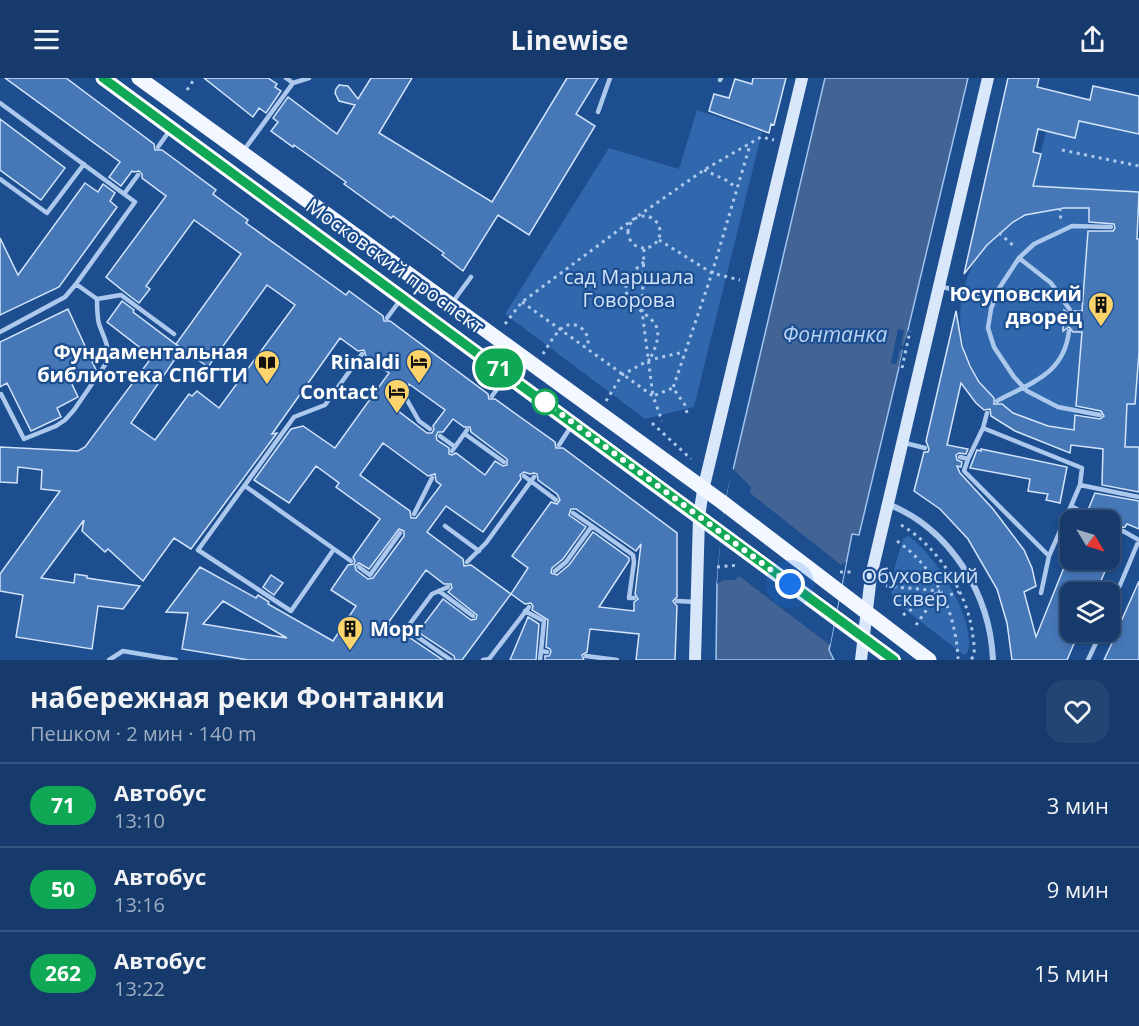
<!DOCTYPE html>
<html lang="ru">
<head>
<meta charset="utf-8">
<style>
	:root { --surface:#163a6b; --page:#234573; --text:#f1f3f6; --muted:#9eadc1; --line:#35547e }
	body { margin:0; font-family:"Open Sans",sans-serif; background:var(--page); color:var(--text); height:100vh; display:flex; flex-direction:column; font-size:22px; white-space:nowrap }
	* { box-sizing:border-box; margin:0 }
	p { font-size:20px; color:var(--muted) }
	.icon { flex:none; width:33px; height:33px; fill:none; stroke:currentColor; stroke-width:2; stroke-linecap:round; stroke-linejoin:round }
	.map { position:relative; height:582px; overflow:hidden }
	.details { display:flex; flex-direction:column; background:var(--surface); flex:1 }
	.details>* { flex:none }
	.badge { padding:0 12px; border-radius:20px; font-size:21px; line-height:39px }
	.needle { width:39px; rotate:128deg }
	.buttons { position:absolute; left:1060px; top:432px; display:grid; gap:12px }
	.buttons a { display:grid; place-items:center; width:60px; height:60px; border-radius:12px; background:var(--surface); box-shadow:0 3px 9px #0003,0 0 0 2px var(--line); font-size:30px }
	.you { position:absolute; width:30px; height:30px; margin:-15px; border:4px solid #fff; border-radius:50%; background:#1a73e8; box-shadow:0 0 0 9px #1a73e833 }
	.map>.badge { position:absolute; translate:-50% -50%; box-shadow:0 0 0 3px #fff }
	.round { display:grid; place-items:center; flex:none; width:63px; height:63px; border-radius:18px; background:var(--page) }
	.head { display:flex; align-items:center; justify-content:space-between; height:102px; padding:0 30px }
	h1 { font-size:28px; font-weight:700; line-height:45px }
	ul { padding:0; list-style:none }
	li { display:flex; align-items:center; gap:18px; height:84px; padding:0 30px; border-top:2px solid var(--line) }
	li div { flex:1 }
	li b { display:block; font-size:22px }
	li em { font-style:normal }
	li .badge { min-width:66px; font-weight:700; text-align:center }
	header { display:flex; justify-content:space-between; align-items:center; height:78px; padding:0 30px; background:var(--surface); font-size:27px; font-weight:700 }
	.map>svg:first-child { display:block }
	.green { fill:#3167ad }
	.water { fill:#426494; stroke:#a0c4ef; stroke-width:1.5 }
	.pier { fill:#1d4e8f }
	.building { fill:#4677b7; stroke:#d2e4fa; stroke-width:1.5; fill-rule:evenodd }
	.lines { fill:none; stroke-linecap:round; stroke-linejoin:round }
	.path { stroke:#acc9ed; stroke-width:3; stroke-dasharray:3 4.5; stroke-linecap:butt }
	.lane { stroke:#acc9ed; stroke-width:4.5 }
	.street { stroke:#acc9ed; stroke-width:6 }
	.secondary { stroke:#d9e7fa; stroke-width:12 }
	.primary { stroke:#f3f7ff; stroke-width:15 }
	.line-casing { stroke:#fff; stroke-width:14 }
	.line { stroke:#10a855; stroke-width:9 }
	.walk { stroke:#fff; stroke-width:6; stroke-dasharray:0 10.8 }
	.stop-dot { fill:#fff; stroke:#10a855; stroke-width:3 }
	.labels { text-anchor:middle; stroke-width:4.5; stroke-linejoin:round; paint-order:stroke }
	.street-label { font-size:20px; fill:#fff; stroke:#1d4e8f }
	.park-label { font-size:20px; fill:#d2e4fa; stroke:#1d4e8f }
	.poi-label { font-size:20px; font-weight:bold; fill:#fff; stroke:#1d4e8f; text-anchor:end }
	.water-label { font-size:21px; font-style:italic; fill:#b9d3f4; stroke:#1d4e8f }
</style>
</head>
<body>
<header><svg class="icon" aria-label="menu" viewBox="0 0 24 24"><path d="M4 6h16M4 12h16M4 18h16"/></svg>Linewise<svg class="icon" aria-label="share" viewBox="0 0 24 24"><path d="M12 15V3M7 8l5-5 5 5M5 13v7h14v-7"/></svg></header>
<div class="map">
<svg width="1139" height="582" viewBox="0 0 1139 582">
	<rect width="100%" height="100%" fill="#1d4e8f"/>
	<path class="green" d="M697 32 762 54 694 329 645 341 505 236 609 70 679 91Z
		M1079 43 1139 56V114L1017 107 1035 98 1046 53 1075 59Z
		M1064 130H1089L1082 233 1064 232 1063 252 1082 254 1074 352C1053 349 1031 346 1013 334 938 288 944 177 1023 138 1036 132 1051 132 1064 130Z
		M1139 274V369H1125L1127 326H1135Z
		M908 458C934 474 979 545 967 575L964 577 894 523C886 509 899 477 903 461Z"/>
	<path class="water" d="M825 0H968L859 457 852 456 829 572 834 582H716L717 506 725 426Z"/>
	<path class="pier" d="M898 251 904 252 901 267 903 268 908 252 910 253 902 290 899 289 903 272 900 271 896 286 891 285Z
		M732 390 751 409 750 415 841 487 846 484 830 567 739 498 735 502H723L717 506 722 443Z"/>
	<path class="building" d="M5 0H66L154 66 155 72H162L216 112 213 116 248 142 246 145 346 217 349 213 383 238 384 243H390L488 316 489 321H495L555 364 556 370H563L677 455V519L673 523 677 528 675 582H636L639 556 590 551 587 574 582 577 584 582H545V578H549L551 574 550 571 546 569 548 542 532 532 533 528 531 525 525 526 511 516 462 582H455L454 578 418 554 443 521 471 542 476 541 477 537 448 514 452 510 451 506H444L426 492 388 545 443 582H248L182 571 188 535 166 534 200 489 256 520 258 517 269 524 268 526 333 563 356 528 331 512 348 487 354 486 355 483 353 479 380 441 336 409 339 405 316 388 289 425 254 402 291 351 303 348 335 370 389 295 366 279 364 272 358 273 340 260 272 356 277 355 191 471 174 460 143 503 108 471 105 474 82 453 84 442 41 500 74 505 75 496 87 498V500L140 508 123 531 98 528 92 571 16 559 23 517 0 513V496L60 413 41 411 42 392 18 389 17 405 0 404V369L78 373 85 369 152 279 107 244 122 223 134 232 133 234 182 271 131 345 155 362 189 316 192 318 197 313 219 330 295 227 267 207 208 289 176 266 241 176 194 142 146 208 150 211 139 225 127 216 106 199 166 118 142 100V96L139 93 134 94 132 93 121 108 109 99 120 84ZM409 306 445 332 433 348 434 351 432 355H427L393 329ZM453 341 464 349H470L471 354 507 381V387L503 388 495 383 485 397 456 375 452 377 449 376V370L437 362 436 358 438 354H443ZM383 365 428 398 435 396 436 403 441 407 416 440H411L410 433 360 397ZM524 394 530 396 534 395 537 396 538 402 557 416 560 422 557 426 551 424 512 478 528 490 511 516 471 487 464 488 463 481 427 454 446 428 483 454 521 401 520 397ZM571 431H576L636 473 641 466 635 516 638 521 634 524V533L599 529 629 483V480L593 454 569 487 557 497 551 495 552 490 563 481 586 449 569 437ZM399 451 404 453V458L373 500 368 501 356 492 355 488 359 485 369 491ZM223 523 287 560 203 546Z
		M204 0H268L277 6 275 9 281 13 266 35 259 30 253 39Z
		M371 0H412L379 55 492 124 567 0H598L576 36 595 48 529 157 498 137 463 193 442 177 444 175 393 138 391 140 344 106 346 104 294 67 293 69 271 53 278 44 273 40 288 19 337 56 355 27 339 23 335 15 336 11 339 7 348 8 358 21Z
		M753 0H786L774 47 771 46 769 55 709 33 714 16 729 20 735 1 752 6Z
		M1008 0H1039L1037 9 1090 22 1093 8 1139 18V56L1079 43 1075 60 1038 51 1033 74 1041 76 1033 108 1139 114 1137 161H1139V274L1135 326H1127L1125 369H1139V414L1102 407 1103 371 1071 367 1070 375 1015 353 991 338 990 331 984 332 976 325 961 305 947 367 968 371 966 376 959 375 956 377 957 382 962 384 961 389 957 388 960 395 993 431 1024 472 1032 490 1036 508 1024 514 1036 559 1067 482H1110V442H1083L1090 438 1088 432 1095 415 1139 423V451L1127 446 1125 449 1119 450V455L1121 457 1096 514H1071V554H1079L1067 582H1012L1007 545 997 511 968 461 940 431 914 413 924 374H928L929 371 926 363 956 233 962 268 970 288 979 304 994 320V326H1002L1013 335 1048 348 1074 352 1075 337 1100 341 1104 338 1101 333 1076 328 1082 254H1073L1069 249 1063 253 1064 232 1070 236 1074 233H1082L1088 153H1113L1115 150 1114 146 1089 144V130H1064L1025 137 1013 144 987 167 964 196Z
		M0 41 65 90 41 122 0 92Z
		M85 105 98 114 103 106 115 115 110 123 117 129 59 209 0 237V160L18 197Z
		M68 231 96 292 71 304 78 319 57 330 61 339 31 353 7 305 0 309V264Z
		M981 371 1067 389 1060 425 1046 422 1048 416 1028 413 1030 401 970 390 977 372 981 373Z
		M271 497 283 505 274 517 263 509Z
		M1139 503V582H1104L1113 563 1118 561 1116 555Z
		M528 539 539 546 536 582H510Z"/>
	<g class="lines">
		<path class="path" d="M187 12 195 0
			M1062 72 1139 88
			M704 92 728 103 736 110
			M1060 130 1061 145
			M628 154a16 16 0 1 1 32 0a16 16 0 1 1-32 0Z
			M999 155 1016 170
			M659 162 712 195 740 202
			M644 171 642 233 653 318 673 310
			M644 184 629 197 625 212C639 245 673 235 650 281
			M522 224 653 318 662 343
			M505 246 522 224 635 140 704 92 761 59 774 62
			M543 276C548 268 556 253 565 248 579 242 592 257 587 270
			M902 290 910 253
			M606 323 622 297 649 282 684 274
			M687 335 685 327 673 310 712 195 750 67
			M652 345 691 381
			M901 447C938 468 969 517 973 559 974 567 976 575 971 582
			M897 463C936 490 956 535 958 581
			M717 489 739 487
			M840 494H852
			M937 506 951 499
			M886 508 940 513
			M943 519 959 514
			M903 537 939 514
			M916 547 939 514"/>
		<path class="lane" d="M286 0 293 5
			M720 2 721 0
			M0 25 135 124 76 206 97 221C97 229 97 238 99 246 104 260 110 268 107 284L74 332 65 342 56 348 24 361 1 316
			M598 34 610 0
			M158 69 170 52
			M244 72 293 5 309 0
			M0 101 47 135 84 86
			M124 116 138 97
			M1019 180 1051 205 1070 232
			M942 209 995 220
			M97 221 121 217 174 256
			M452 225 471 199
			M387 240 401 221
			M0 254 65 219 76 206
			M492 318 506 299
			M407 322 419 343 430 351
			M997 323C1030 305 1064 297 1069 253
			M1100 337 1058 329 1027 313 1014 299 994 269 988 250 991 231 998 212 1019 180 1034 166 1072 148 1111 149
			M983 350 1082 390 1080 407 1139 419
			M465 356 504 384
			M440 358 455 369
			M905 365 925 370
			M559 367 572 347
			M452 373 467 352
			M960 379 968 381 964 393 1049 478 1041 515
			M968 381 983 350 987 335
			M524 398 556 422
			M1080 407 1071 428 1086 436
			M245 408 334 471 291 533 198 472 294 339 325 327 362 276
			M573 435 592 448
			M414 436 432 400
			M445 448 479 473
			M1123 453 1139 462
			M334 471 351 483
			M1049 478 1071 428
			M467 484 486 465 534 399
			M359 489 370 497 400 455
			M555 493 566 484 592 448 633 477 634 484 629 520H634
			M448 509 432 516 406 551 451 582
			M439 513 473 538
			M677 523 696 524
			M1110 531 1139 462
			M525 533 544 543 541 573 547 574
			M1101 554 1114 559
			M586 578 617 582
			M109 582 123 573 176 582
			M483 582 489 581 529 529
			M540 582 541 573
			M1088 582 1101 554"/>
		<path class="street" d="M888 426C950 451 990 515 993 582"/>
		<path class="secondary" d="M695 582 699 439 703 412 802 0
			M861 582 871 498 988 0"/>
		<path class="primary" d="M103 0 893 582
			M139 0 722 424 929 582"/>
	</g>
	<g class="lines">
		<defs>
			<path id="line" d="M103 0 894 582"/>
		</defs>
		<use href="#line" class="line-casing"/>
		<use href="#line" class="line"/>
		<path class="walk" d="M545 324 790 506"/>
	</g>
	<defs>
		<symbol id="building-pin" viewBox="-11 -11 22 30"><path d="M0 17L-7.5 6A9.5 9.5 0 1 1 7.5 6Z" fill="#fcd46b" stroke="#1d4e8f"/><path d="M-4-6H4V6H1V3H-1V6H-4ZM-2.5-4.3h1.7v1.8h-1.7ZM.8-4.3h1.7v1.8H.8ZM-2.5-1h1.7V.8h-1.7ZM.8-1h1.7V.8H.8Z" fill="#111"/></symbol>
		<symbol id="hotel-pin" viewBox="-11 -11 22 30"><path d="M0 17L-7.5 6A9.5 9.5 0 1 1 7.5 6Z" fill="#fcd46b" stroke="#1d4e8f"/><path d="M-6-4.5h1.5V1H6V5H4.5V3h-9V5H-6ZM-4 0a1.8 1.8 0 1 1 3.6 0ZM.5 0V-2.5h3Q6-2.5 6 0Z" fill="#111"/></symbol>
		<symbol id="library-pin" viewBox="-11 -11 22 30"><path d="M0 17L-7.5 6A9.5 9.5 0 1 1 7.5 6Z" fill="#fcd46b" stroke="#1d4e8f"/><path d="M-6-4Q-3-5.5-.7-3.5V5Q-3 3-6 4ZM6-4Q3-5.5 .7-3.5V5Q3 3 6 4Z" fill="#111"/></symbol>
	</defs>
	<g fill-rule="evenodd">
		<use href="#building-pin" x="1086" y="212" width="30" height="40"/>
		<use href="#hotel-pin" x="404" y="269" width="30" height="40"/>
		<use href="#library-pin" x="252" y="270" width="30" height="40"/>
		<use href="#hotel-pin" x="382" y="299" width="30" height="40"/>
		<use href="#building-pin" x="335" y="536" width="30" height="40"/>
	</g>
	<circle class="stop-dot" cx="545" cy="324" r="12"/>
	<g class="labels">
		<g class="street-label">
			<text transform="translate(395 188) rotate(36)" y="7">Московский проспект</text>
		</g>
		<g class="park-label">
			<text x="629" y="206">сад Маршала<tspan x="629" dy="23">Говорова</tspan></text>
			<text x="920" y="505">Обуховский<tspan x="920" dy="23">сквер</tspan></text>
		</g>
		<g class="poi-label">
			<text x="1082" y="223">Юсуповский<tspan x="1082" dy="23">дворец</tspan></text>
			<text x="248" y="281">Фундаментальная<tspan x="248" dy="23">библиотека СПбГТИ</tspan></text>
			<text x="400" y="291">Rinaldi</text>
			<text x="378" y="321">Contact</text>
			<text x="370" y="558" text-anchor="start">Морг</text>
		</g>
		<g class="water-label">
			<text x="835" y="264">Фонтанка</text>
		</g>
	</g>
</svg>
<div class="buttons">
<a><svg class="needle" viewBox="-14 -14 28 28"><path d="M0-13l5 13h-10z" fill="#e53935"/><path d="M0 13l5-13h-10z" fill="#9eadc1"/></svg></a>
<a><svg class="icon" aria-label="layers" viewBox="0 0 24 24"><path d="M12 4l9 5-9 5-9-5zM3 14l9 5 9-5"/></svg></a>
</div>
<div class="you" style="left:790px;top:506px"></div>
<b class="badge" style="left:499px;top:290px;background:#10a855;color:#fff">71</b>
</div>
<section class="details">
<div class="head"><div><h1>набережная реки Фонтанки</h1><p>Пешком · 2 мин · 140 m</p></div><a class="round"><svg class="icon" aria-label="heart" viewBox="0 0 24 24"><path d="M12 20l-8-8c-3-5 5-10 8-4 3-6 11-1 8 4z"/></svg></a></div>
<ul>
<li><span class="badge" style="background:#10a855;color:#fff">71</span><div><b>Автобус</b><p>13:10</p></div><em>3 мин</em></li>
<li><span class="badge" style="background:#10a855;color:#fff">50</span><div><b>Автобус</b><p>13:16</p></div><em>9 мин</em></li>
<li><span class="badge" style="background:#10a855;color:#fff">262</span><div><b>Автобус</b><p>13:22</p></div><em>15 мин</em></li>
</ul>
</section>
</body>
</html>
